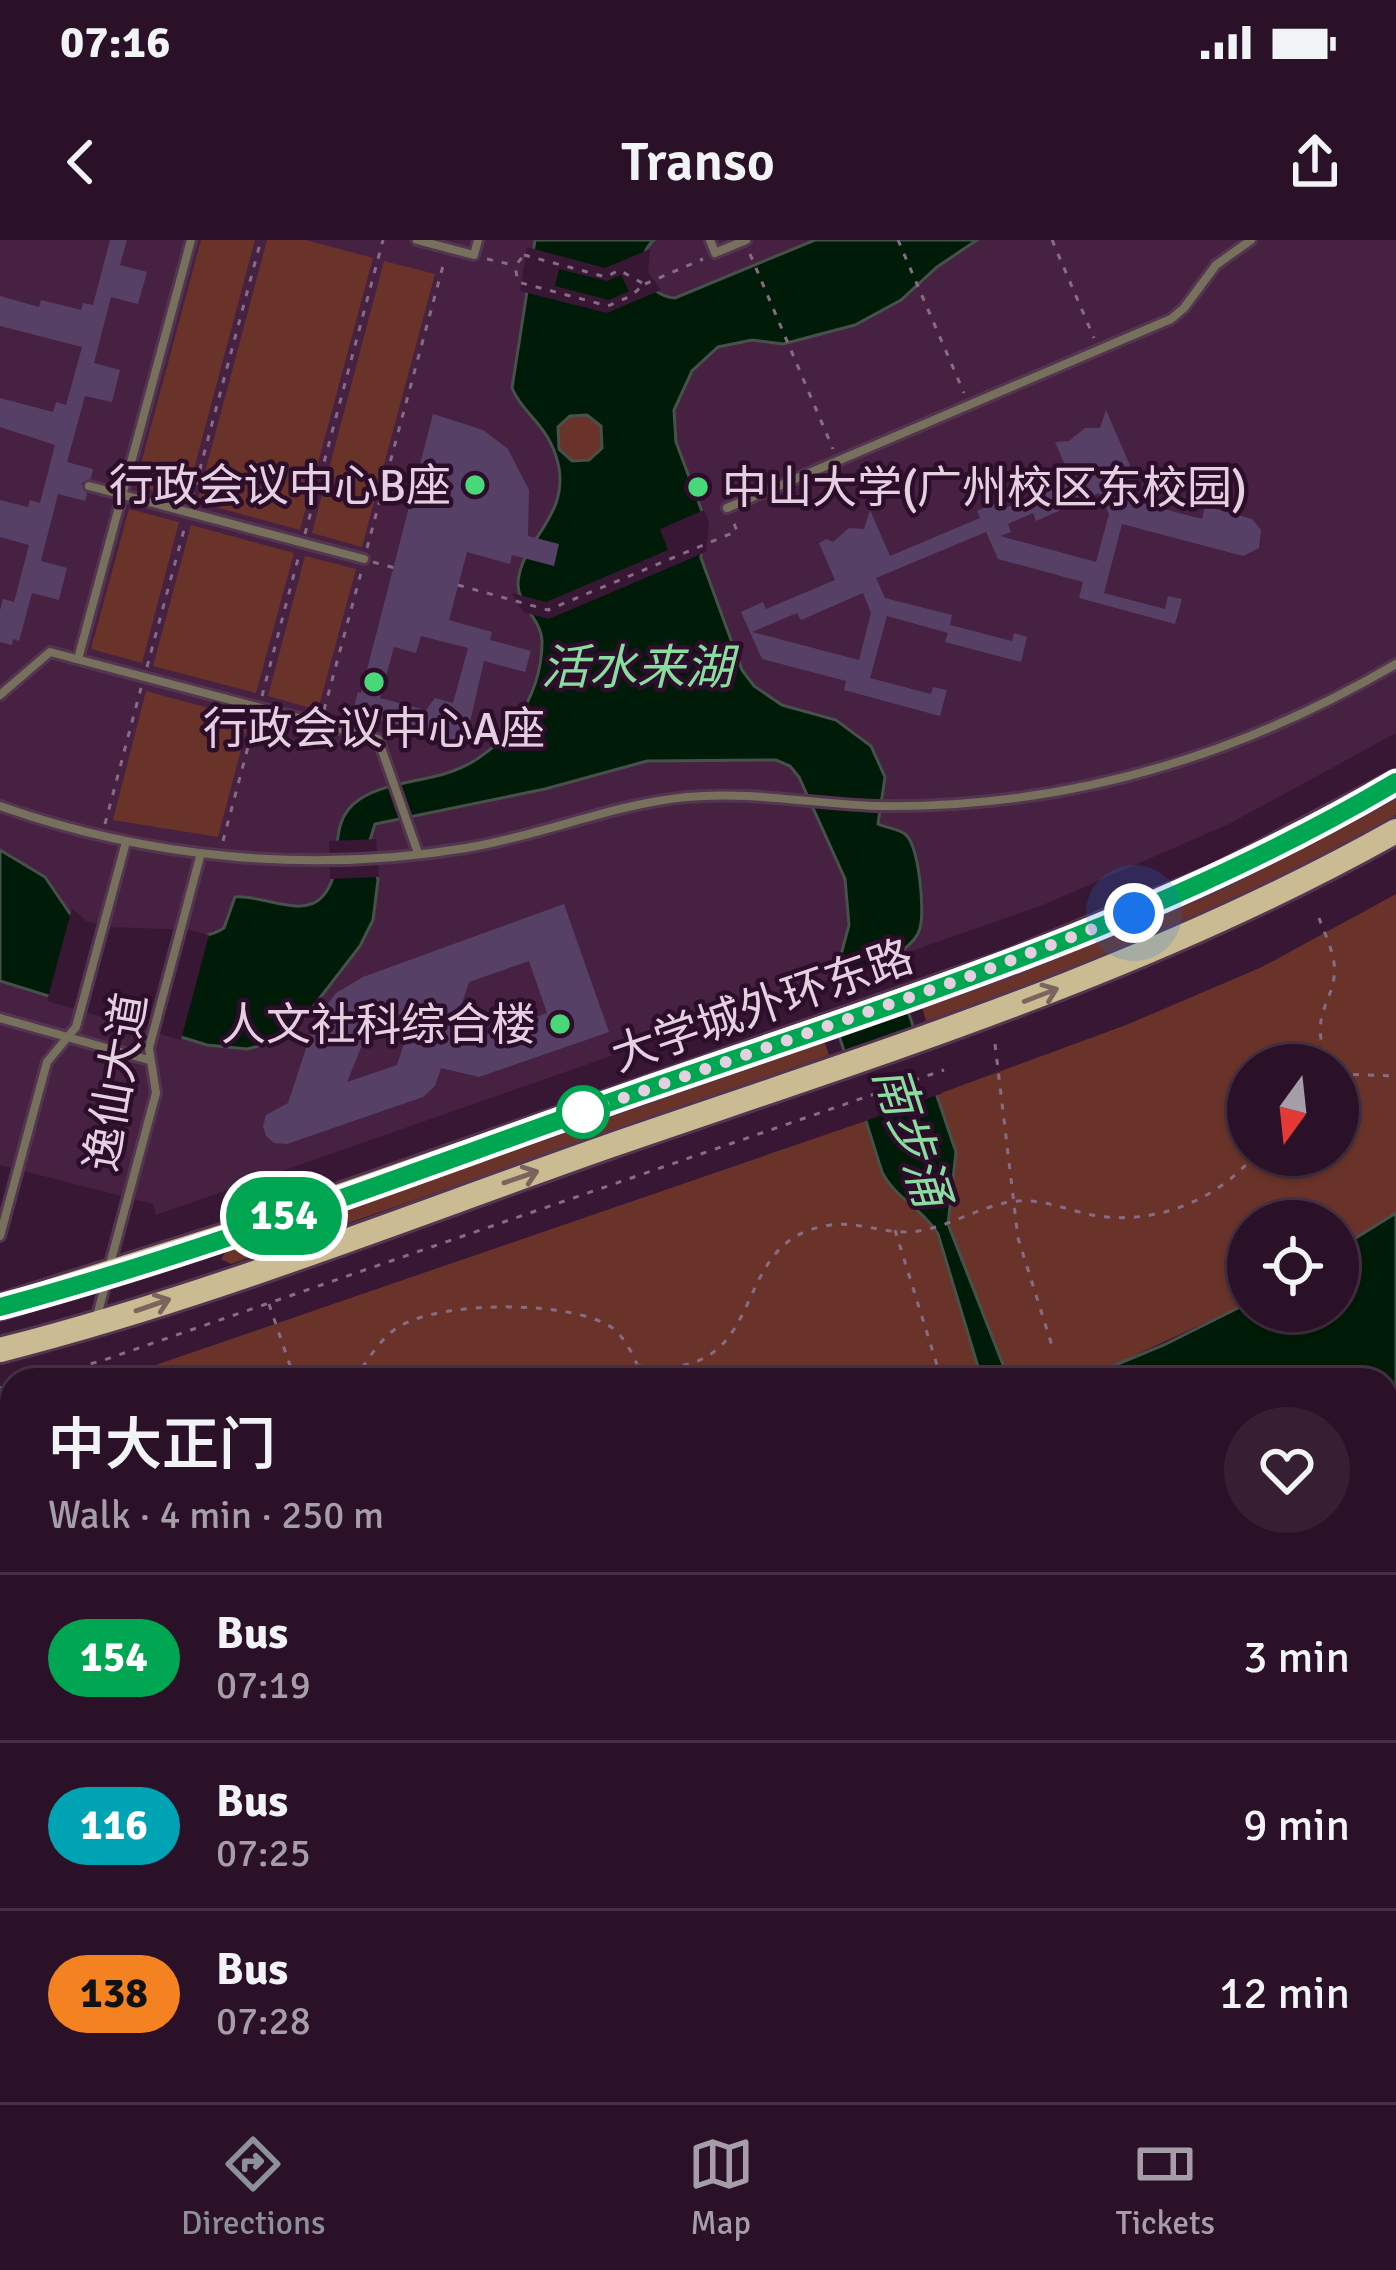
<!DOCTYPE html>
<html lang="en">
<head>
<meta charset="utf-8">
<style>
	:root { --surface:#2a1127; --page:#361f33; --text:#f1f3f6; --muted:#a59da7; --line:#463144; --accent:#8c9099 }
	body { margin:0; font-family:Signika,"Noto Sans SC",sans-serif; background:var(--page); color:var(--text); height:100vh; display:flex; flex-direction:column; font-size:45px; white-space:nowrap }
	* { box-sizing:border-box; margin:0 }
	p { font-size:39px; color:var(--muted) }
	.icon { flex:none; width:66px; height:66px; fill:none; stroke:currentColor; stroke-width:2; stroke-linecap:round; stroke-linejoin:round }
	.map { position:relative; flex:1; overflow:hidden }
	.sheet { position:absolute; left:0px; top:1128px; width:1398px; height:735px; display:flex; flex-direction:column; background:var(--surface); border-radius:36px 36px 0 0; box-shadow:0 3px 9px #0004,0 0 0 3px var(--line) }
	.sheet>* { flex:none }
	.badge { padding:0 24px; border-radius:39px; font-size:42px; line-height:78px }
	.needle { width:78px; rotate:195deg }
	.fabs { position:absolute; left:1227px; top:804px; display:grid; gap:24px }
	.fabs a { display:grid; place-items:center; width:132px; height:132px; border-radius:50%; background:var(--surface); box-shadow:0 3px 9px #0004,0 0 0 3px var(--line); font-size:60px }
	.you { position:absolute; width:60px; height:60px; margin:-30px; border:9px solid #fff; border-radius:50%; background:#1a73e8; box-shadow:0 0 0 18px #1a73e833 }
	.map>.badge { position:absolute; translate:-50% -50%; box-shadow:0 0 0 6px #fff }
	.round { display:grid; place-items:center; flex:none; width:126px; height:126px; border-radius:63px; background:var(--page) }
	.overview { display:flex; align-items:center; justify-content:space-between; height:204px; padding:0 48px }
	h1 { font-size:57px; font-weight:600; line-height:90px }
	ul { padding:0; list-style:none }
	li { display:flex; align-items:center; gap:36px; height:168px; padding:0 48px; border-top:3px solid var(--line) }
	li div { flex:1 }
	li b { display:block; font-size:45px }
	li em { font-style:normal }
	li .badge { min-width:132px; font-weight:700; text-align:center }
	.status { display:flex; justify-content:space-between; align-items:center; height:84px; padding:0 60px; background:var(--surface); direction:ltr }
	.status svg { height:33px; fill:currentColor }
	header { display:flex; justify-content:space-between; align-items:center; height:156px; padding:0 48px; background:var(--surface); font-size:54px; font-weight:600 }
	.menu { display:flex; justify-content:space-around; align-items:center; height:168px; border-top:3px solid var(--line); background:var(--surface); font-size:33px; color:var(--muted) }
	.menu a { display:grid; justify-items:center; gap:6px }
	.menu .selected { color:var(--accent) }
	.map>svg:first-child { display:block }
	.built { fill:#462142 }
	.green { fill:#6a3329; fill-rule:evenodd }
	.water { fill:#001b07; stroke:#455149; stroke-width:3; fill-rule:evenodd }
	.pier { fill:#381734; fill-rule:evenodd }
	.building { fill:#574066; fill-rule:evenodd }
	.lines { fill:none; stroke-linecap:round; stroke-linejoin:round }
	.service-casing { stroke:#543550; stroke-width:14 }
	.primary-casing { stroke:#543550; stroke-width:30 }
	.path { stroke:#876c84; stroke-width:3; stroke-dasharray:6 9; stroke-linecap:butt }
	.service { stroke:#77705c; stroke-width:8 }
	.primary { stroke:#cabb92; stroke-width:24 }
	.oneway { stroke:#7c645e }
	.line-casing { stroke:#fff; stroke-width:27 }
	.line { stroke:#00a651; stroke-width:18 }
	.walk { stroke:#e5d0e2; stroke-width:12; stroke-dasharray:0 21.6 }
	.poi-dot { fill:#48d779; stroke:#2d0e2a; stroke-width:4.5 }
	.stop-dot { fill:#fff; stroke:#00a651; stroke-width:6 }
	.labels { text-anchor:middle; stroke-width:9; stroke-linejoin:round; paint-order:stroke }
	.poi-label { font-size:45px; fill:#e5d0e2; stroke:#2d0e2a; text-anchor:end }
	.street-label { font-size:45px; fill:#e5d0e2; stroke:#2d0e2a }
	.water-label { font-size:48px; font-style:italic; fill:#89dd9e; stroke:#2d0e2a }
</style>
</head>
<body>
<div class="status"><b>07:16</b><svg viewBox="0 0 49 12"><path d="M0 12V9h3v3zM5 12V6h3v6zM10 12V3h3v9zM15 12V0h3v12zM26 1h20v11H26zM47 4h2v5h-2z"/></svg></div>
<header><svg class="icon" aria-label="back" viewBox="0 0 24 24"><path d="M15 5l-7 7 7 7"/></svg>Transo<svg class="icon" aria-label="share" viewBox="0 0 24 24"><path d="M12 15V3M7 8l5-5 5 5M5 13v7h14v-7"/></svg></header>
<div class="map">
<svg width="1396" height="1862" viewBox="0 0 1396 1862">
	<rect width="100%" height="100%" fill="#381734"/>
	<path class="built" d="M0 0H1396V493L1229 584 1043 665 156 975 153 964 0 925Z
		M1396 1675V1862H922L950 1851H1386V1680Z"/>
	<path class="green" d="M201 0H255L186 259 135 246Z
		M267 0H306L373 18 300 290 197 262Z
		M384 21 435 34 362 307 312 293Z
		M556 198a24 24 0 1 1 48 0a24 24 0 1 1-48 0Z
		M129 269 179 282 142 423 91 409Z
		M191 285 294 313 256 453 153 426Z
		M305 316 356 329 318 470 268 456Z
		M146 451 249 479 218 597 113 580Z
		M1396 558V575C1246 659 1089 726 926 781L922 767C1085 709 1246 646 1396 558Z
		M1396 654V973L1338 1009V981H1248V1063L1092 1135 1079 1140H112L854 885 1126 785 1262 727ZM1248 825H1338V915H1248Z
		M824 801 829 815 231 1024 221 1019 227 1010Z
		M12 1166V1363L0 1361V1169Z"/>
	<path class="water" d="M535 0H654C631 20 645 56 675 58L815 0H977L937 27 901 60 855 85 783 104 752 100 718 107 692 131 674 170 676 202 703 274 701 318 742 430 754 446 782 465 836 480 871 506 885 537 878 584C886 588 897 588 905 594 919 605 925 670 920 688 917 701 903 708 896 719L895 733 956 912 948 984 1009 1140H982L938 994C923 969 895 958 882 932L833 776V744L849 685 845 639 799 537 790 526 776 520 647 521 545 549 375 584 370 600 378 640 373 680 360 706 316 763 293 791 275 802 247 809 207 805 0 741V610L45 637 75 681C115 689 189 711 224 688L235 657C261 654 302 679 322 657 349 628 322 584 360 559 385 543 419 542 447 533 501 517 543 458 542 401 541 378 517 365 518 343 521 298 575 275 556 216 545 182 522 173 512 148ZM587 175 601 186 602 208 589 220 572 221 559 209 558 187 570 176Z
		M1396 973V1611L1386 1617V1140H1079L1164 1105 1248 1063V1071H1338V1009Z
		M0 1361 12 1363V1851H827L787 1862H0Z"/>
	<path class="pier" d="M527 7 605 28 650 9 648 32 661 50 607 73 520 51ZM559 29 607 41 621 35 629 51 609 60 555 46Z
		M704 270 709 283 706 312 549 379 523 372 515 359 512 353 546 362 668 310 660 289Z
		M376 599 379 637 330 639 329 601Z
		M72 668 86 681 109 687 191 690 209 695 181 800 47 761Z
		M903 715 901 731 914 770 833 798 827 777 828 741Z
		M919 784 943 853 860 883 838 812Z"/>
	<path class="building" d="M110 0H127L120 25 147 32 138 64 111 57 94 123 120 130 112 162 85 156 67 222 93 229 91 238 81 243 87 254 85 261 58 254 41 321 67 328 59 360 32 353 19 401 13 399 12 405 0 402V370L3 359 14 362 29 305 0 297V260L28 267 30 260 40 263 55 205 0 187V158L53 172 56 162 66 165 82 107 0 86V56L39 67 41 60 81 70 83 63 93 65Z
		M1106 170 1132 230 1113 238 1122 258 1202 279 1205 266 1252 279 1261 290 1259 308 1243 316 1122 284 1104 353 1165 369 1168 356 1182 359 1175 384 1079 358 1083 342 998 319 986 292 876 338 885 358 952 375 950 385 1012 401 1014 393 1027 397 1021 422 945 402 948 393 887 376 870 438 931 454 933 447 947 450 940 476 844 450 846 441 762 419 741 372 763 362 766 369 835 340 819 303 827 299 833 302 849 288 864 289 870 270 890 316 980 278 977 271 998 262 1001 270 1071 239 1055 202 1069 201 1085 188H1100ZM1099 253 1109 274 1096 322 1000 296 1011 292 1008 284 1033 273 1036 281ZM863 353 871 373 859 420 752 392 797 373 801 380Z
		M433 174 483 190 508 209 529 250 528 296 559 304 554 326 512 315 510 324 467 312 449 380 492 392 490 400 531 411 525 432 484 421 465 504 443 498 444 495 352 474 358 452 361 453ZM421 396 468 408 453 463 435 458 426 470 380 458 394 407 416 413Z
		M564 664 609 792 479 837 441 828 435 846 423 857 287 904 274 903 266 896 263 886 266 875 288 863 315 781 336 753 363 737ZM529 721 547 773 475 798 453 791 469 742ZM414 772 397 825 347 842 367 793Z"/>
	<g class="lines">
		<defs>
			<path id="service" d="M417 0 474 15 478 0
				M710 0 715 13 746 0
				M89 246 364 319
				M727 268 1171 79 1184 68 1216 25 1251 0
				M78 419 191 0
				M0 455 50 412 378 499 418 613
				M0 566C147 618 311 634 466 608 540 596 613 564 687 557 751 551 814 564 877 566 1063 569 1237 517 1396 424
				M0 778 149 820
				M0 996 47 822 76 787 126 602
				M110 1024 156 853 149 808 201 613
				M97 1076 107 1038
				M1386 1691 1396 1686
				M990 1862 1012 1851"/>
			<path id="primary" d="M0 1067 222 997 1008 723 1217 637 1396 543
				M0 1110C206 1058 412 975 612 905 879 813 1149 730 1396 591"/>
		</defs>
		<use href="#service" class="service-casing"/>
		<use href="#primary" class="primary-casing"/>
		<path class="path" d="M898 0 964 153
			M1052 0 1094 98
			M750 14 833 209
			M524 15 606 37 619 30 644 44 631 56 608 66 518 42 515 26Z
			M487 19 513 25
			M645 44 703 19
			M192 259 261 0
			M305 294 383 0
			M367 308 444 22
			M373 322 395 328
			M458 345 548 370 737 291 733 281
			M147 427 185 286
			M262 456 299 315
			M324 470 362 329
			M105 584 141 448
			M223 601 256 477
			M1319 678C1324 692 1332 708 1334 723 1339 761 1304 773 1330 825
			M995 804 1018 998 1054 1112
			M1338 834 1396 836
			M895 990 937 1125
			M269 1064 295 1140
			M638 1126C776 1143 723 1004 825 986 853 980 879 992 906 992 948 992 987 958 1029 961 1051 962 1071 971 1092 975 1153 986 1215 962 1255 915
			M33 1140 104 1120 944 830
			M354 1140C368 1120 380 1097 402 1085 445 1061 569 1060 611 1087 623 1095 631 1111 637 1124
			M631 1140 637 1128
			M0 1148 12 1145
			M1386 1654 1396 1649
			M880 1862 907 1851"/>
		<use href="#service" class="service"/>
		<use href="#primary" class="primary"/>
	</g>
	<defs><path id="oneway-shaft" d="M-6 0H5M1.5-3L5.5 0L1.5 3" fill="none" stroke-width="1.6" stroke-linecap="round" stroke-linejoin="round" transform="scale(3)"/></defs>
	<g class="oneway">
		<use href="#oneway-shaft" transform="translate(1041 755) rotate(-21)"/>
		<use href="#oneway-shaft" transform="translate(521 937) rotate(-19)"/>
		<use href="#oneway-shaft" transform="translate(153 1065) rotate(-19)"/>
	</g>
	<g class="lines">
		<defs>
			<path id="line" d="M0 1067C216 1009 427 926 639 852 896 763 1160 682 1396 542"/>
		</defs>
		<use href="#line" class="line-casing"/>
		<use href="#line" class="line"/>
		<path class="walk" d="M583 872 973 735 1134 673"/>
	</g>
	<g class="poi-dot">
		<circle cx="475" cy="245" r="12"/>
		<circle cx="698" cy="247" r="12"/>
		<circle cx="374" cy="442" r="12"/>
		<circle cx="560" cy="784" r="12"/>
	</g>
	<circle class="stop-dot" cx="583" cy="872" r="24"/>
	<g class="labels">
		<g class="poi-label">
			<text x="451" y="261">行政会议中心B座</text>
			<text x="722" y="263" text-anchor="start">中山大学(广州校区东校园)</text>
			<text x="374" y="504" text-anchor="middle">行政会议中心A座</text>
			<text x="536" y="800">人文社科综合楼</text>
		</g>
		<g class="street-label">
			<text transform="translate(762 765) rotate(-19)" y="16">大学城外环东路</text>
			<text transform="translate(115 842) rotate(-80)" y="16">逸仙大道</text>
		</g>
		<g class="water-label">
			<text x="637" y="444">活水来湖</text>
			<text transform="translate(912 896) rotate(72)" y="17">南步涌</text>
		</g>
	</g>
</svg>
<div class="fabs">
<a><svg class="needle" viewBox="-14 -14 28 28"><path d="M0-13l5 13h-10z" fill="#e53935"/><path d="M0 13l5-13h-10z" fill="#a59da7"/></svg></a>
<a><svg class="icon" aria-label="locate" viewBox="0 0 24 24"><circle cx="12" cy="12" r="6"/><path d="M12 2v4M12 18v4M2 12h4M18 12h4"/></svg></a>
</div>
<div class="you" style="left:1134px;top:673px"></div>
<b class="badge" style="left:284px;top:976px;background:#00a651;color:#fff">154</b>
<section class="sheet">
<div class="overview"><div><h1>中大正门</h1><p>Walk · 4 min · 250 m</p></div><a class="round"><svg class="icon" aria-label="heart" viewBox="0 0 24 24"><path d="M12 20l-8-8c-3-5 5-10 8-4 3-6 11-1 8 4z"/></svg></a></div>
<ul>
<li><span class="badge" style="background:#00a651;color:#fff">154</span><div><b>Bus</b><p>07:19</p></div><em>3 min</em></li>
<li><span class="badge" style="background:#00a3b4;color:#fff">116</span><div><b>Bus</b><p>07:25</p></div><em>9 min</em></li>
<li><span class="badge" style="background:#f58220;color:#111">138</span><div><b>Bus</b><p>07:28</p></div><em>12 min</em></li>
</ul>
</section>
</div>
<nav class="menu">
<a class="selected"><svg class="icon" aria-label="directions" viewBox="0 0 24 24"><path d="M12 3l9 9-9 9-9-9zM9 14v-3h6M13 9l2 2-2 2"/></svg>Directions</a>
<a><svg class="icon" aria-label="map" viewBox="0 0 24 24"><path d="M3 6l6-2 6 2 6-2v14l-6 2-6-2-6 2zM9 4v14M15 6v14"/></svg>Map</a>
<a><svg class="icon" aria-label="tickets" viewBox="0 0 24 24"><path d="M3 7h18v10H3zM15 7v10"/></svg>Tickets</a>
</nav>
</body>
</html>
